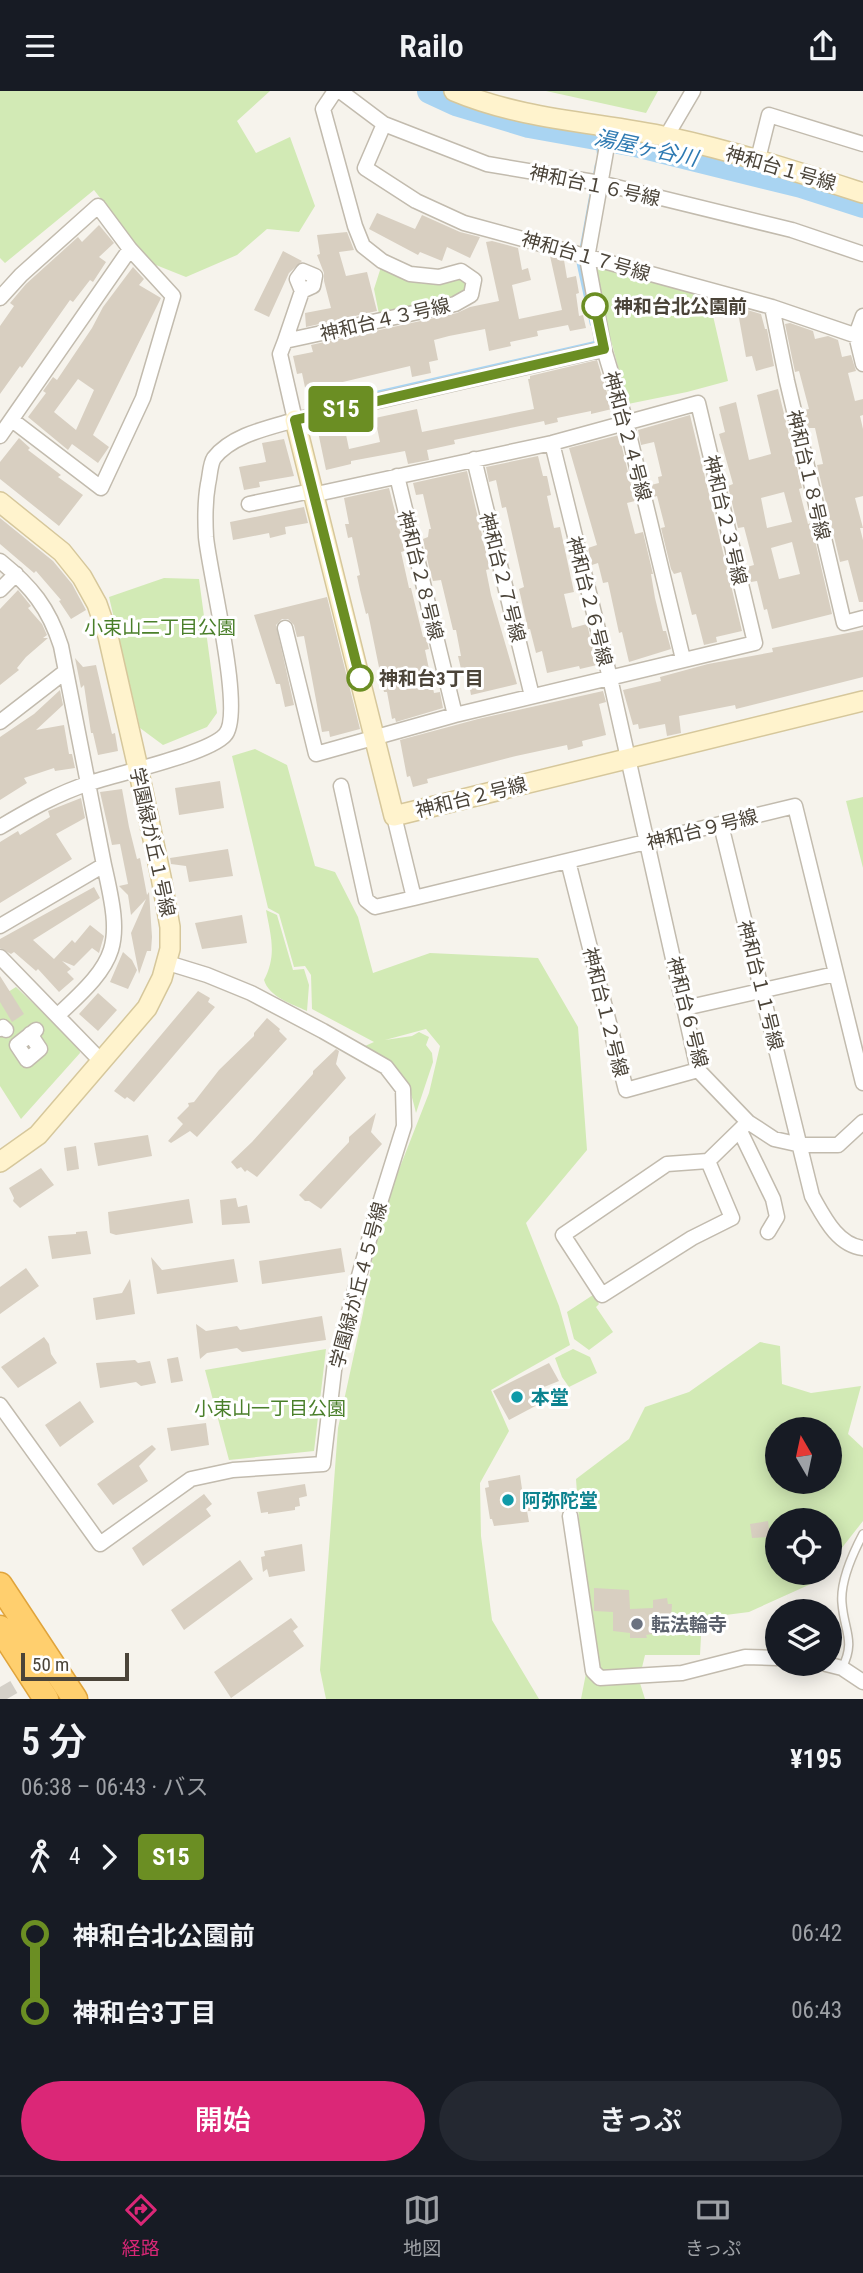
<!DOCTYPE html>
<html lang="ja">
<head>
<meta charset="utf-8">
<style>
	:root { --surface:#171b24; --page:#242831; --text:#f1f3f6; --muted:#9ea1a6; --line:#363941; --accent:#db2777 }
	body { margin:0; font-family:"Roboto Condensed","Noto Sans JP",sans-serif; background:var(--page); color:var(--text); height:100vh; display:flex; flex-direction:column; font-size:26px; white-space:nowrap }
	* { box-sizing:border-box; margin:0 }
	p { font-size:23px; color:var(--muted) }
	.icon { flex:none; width:38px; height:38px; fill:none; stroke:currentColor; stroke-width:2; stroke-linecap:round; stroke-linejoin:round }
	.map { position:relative; height:1608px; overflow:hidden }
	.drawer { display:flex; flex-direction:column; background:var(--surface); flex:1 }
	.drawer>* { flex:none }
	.badge { padding:0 14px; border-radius:5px; font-size:24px; line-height:46px }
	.needle { width:46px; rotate:351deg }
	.buttons { position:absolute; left:765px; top:1326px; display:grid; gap:14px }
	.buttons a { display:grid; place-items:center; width:77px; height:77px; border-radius:50%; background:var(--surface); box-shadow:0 4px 18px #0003; font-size:35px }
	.scale { position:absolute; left:21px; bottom:18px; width:108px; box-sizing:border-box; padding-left:7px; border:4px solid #4b4439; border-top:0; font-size:19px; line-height:24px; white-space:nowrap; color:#4b4439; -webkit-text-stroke:5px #fff; paint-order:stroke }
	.map>.badge { position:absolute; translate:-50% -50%; box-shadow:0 0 0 4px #fff }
	.legs { display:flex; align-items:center; gap:10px; height:77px; padding:0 21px; font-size:23px }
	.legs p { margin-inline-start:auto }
	.summary { display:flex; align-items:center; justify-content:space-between; height:119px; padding:0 21px }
	h1 { font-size:38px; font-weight:600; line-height:52px }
	.action { display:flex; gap:14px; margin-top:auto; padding:14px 21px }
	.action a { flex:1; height:80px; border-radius:42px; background:var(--accent); color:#fff; font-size:28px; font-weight:600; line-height:80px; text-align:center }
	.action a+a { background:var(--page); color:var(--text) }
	ul { padding:0 21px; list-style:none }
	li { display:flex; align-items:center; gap:24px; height:77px; font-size:26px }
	li i { display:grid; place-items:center; width:10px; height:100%; margin:0 9px; background:currentColor }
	li i::after { content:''; width:18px; height:18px; margin:-9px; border:5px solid; border-radius:50%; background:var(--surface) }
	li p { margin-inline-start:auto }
	li:first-child i { background:linear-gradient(#0000 50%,currentColor 0) }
	li:last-child i { background:linear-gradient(currentColor 50%,#0000 0) }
	header { display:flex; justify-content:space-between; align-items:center; height:91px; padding:0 21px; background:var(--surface); font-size:32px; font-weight:600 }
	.menu { display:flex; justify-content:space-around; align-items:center; height:98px; border-top:2px solid var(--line); background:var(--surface); font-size:19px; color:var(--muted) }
	.menu a { display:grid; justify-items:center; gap:4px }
	.menu .active { color:var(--accent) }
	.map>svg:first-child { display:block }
	.green { fill:#d2eab5; fill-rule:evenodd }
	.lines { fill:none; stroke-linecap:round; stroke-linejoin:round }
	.stream { stroke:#a9d4f2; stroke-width:4.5 }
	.river { stroke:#a9d4f2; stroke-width:26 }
	.building { fill:#d8cfc1; fill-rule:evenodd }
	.highway-tunnel { stroke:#d4d0c8; stroke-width:24; stroke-dasharray:24 12; stroke-linecap:butt }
	.lane-casing { stroke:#c2bbae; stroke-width:10 }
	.street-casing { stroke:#c2bbae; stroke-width:17 }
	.secondary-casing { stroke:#d6c79b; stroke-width:22 }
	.highway-casing { stroke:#e0a43c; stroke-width:27 }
	.lane { stroke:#fff; stroke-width:7 }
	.street { stroke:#fff; stroke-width:14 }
	.secondary { stroke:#fff3cd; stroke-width:19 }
	.highway { stroke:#ffcf6e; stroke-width:24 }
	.line-1-casing { stroke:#fff; stroke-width:16 }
	.line-1 { stroke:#6b8e23; stroke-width:10 }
	.stop-1-dot { fill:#fff; stroke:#6b8e23; stroke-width:3.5 }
	.culture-dot { fill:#0f9aa8; stroke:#fff; stroke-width:2.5 }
	.worship-dot { fill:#6b7280; stroke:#fff; stroke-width:2.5 }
	.labels { text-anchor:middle; stroke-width:6; stroke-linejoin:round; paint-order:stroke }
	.street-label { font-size:19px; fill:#4b4439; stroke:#fff }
	.stop-label { font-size:19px; font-weight:bold; fill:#4b4439; stroke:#fff; text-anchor:start }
	.park-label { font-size:19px; fill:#4a7f2a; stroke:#fff }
	.culture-label { font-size:19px; font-weight:bold; fill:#0d838f; stroke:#fff; text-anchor:start }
	.worship-label { font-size:19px; font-weight:bold; fill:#5b616d; stroke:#fff; text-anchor:start }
	.water-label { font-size:21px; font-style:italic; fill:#2e7ab2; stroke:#fff }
</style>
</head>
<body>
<header><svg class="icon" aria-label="menu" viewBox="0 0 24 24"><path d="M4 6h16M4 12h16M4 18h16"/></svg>Railo<svg class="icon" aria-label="share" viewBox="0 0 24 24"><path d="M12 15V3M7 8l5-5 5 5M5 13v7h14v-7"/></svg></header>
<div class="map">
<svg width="863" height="1608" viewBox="0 0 863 1608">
	<rect width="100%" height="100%" fill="#f6f3ec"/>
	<path class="green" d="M0 0H270L237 30 256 62 290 46 315 115 299 141 267 138 237 164 186 186 151 172 94 99 5 172 0 167Z
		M546 0H658L646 22Z
		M591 175 708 203 728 290 687 301 628 313Z
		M381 176C416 196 423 195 461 187L466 192 467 198 462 203 379 223 374 198Z
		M164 487 199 488 217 622 207 636 163 654 140 637 109 506Z
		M255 658 287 674 315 775 335 781 358 826 373 882 430 862 538 867 578 936 587 1059 526 1132 559 1215 570 1254 491 1299 509 1340 480 1392 481 1445 492 1529 539 1608H326L320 1579 338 1337 363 1222 374 1159 389 1104 429 1002 440 955 426 938 385 949 412 945 419 941 429 946 426 954 432 962 433 971 416 1022C408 985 398 973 365 955L374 951 312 918 311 884 305 875 294 876 279 823 268 817 232 665Z
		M863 706V777L846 710Z
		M266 819 277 824 293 879 304 878 309 894 307 920C292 913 269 906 264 889 277 864 271 846 266 819Z
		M16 896 79 956 80 962 21 1028 0 995V906Z
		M593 1204 599 1213 596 1216 613 1241 589 1259 574 1248 567 1221Z
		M760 1251 780 1255 782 1293 811 1302 861 1295 848 1343 863 1357V1430L830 1472V1430H777V1482H821L813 1492 749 1521 702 1527 700 1564H645L639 1589 645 1608H581L589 1567 576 1388 629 1348 645 1316 689 1301ZM777 1339H830V1391H777Z
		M326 1258 314 1360 229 1369 205 1279Z
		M573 1258 590 1266 597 1282 569 1296 562 1286 555 1267Z"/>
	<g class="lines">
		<path class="stream" d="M598 47 599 62
			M592 233 579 173 597 74
			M307 318 596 252V249"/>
		<path class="river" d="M430 0 456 12 529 34 635 53 801 94 863 114"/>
	</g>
	<path class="building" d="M377 122 415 138 422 124 460 141 480 146 470 167 447 156 442 170 420 161 418 164 369 138Z
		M99 134 114 152 99 166 106 171 93 191 90 189 73 211 70 209 22 277 20 275 0 303V235L14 215 10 212 26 193 78 146 82 151Z
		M347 141 354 159 339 161 346 185 367 181 377 220 306 236 305 222 331 217 324 190V182L317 164 320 163 317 144Z
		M492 150 518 157 522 179 528 177 531 189 512 194 519 228 562 219 550 165 564 169 567 187 576 185 579 202 576 203 579 225 583 224 586 237 570 240 568 234 537 240 538 245 510 251 511 255 489 260 485 238 449 245 434 249 438 269 429 271 431 282 412 286 410 275 326 295 328 302 307 306 302 282 297 283 293 265 313 261 311 254 457 222 470 216 499 210 486 151Z
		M283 160 302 170 289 182 269 226 254 219Z
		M133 176 144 188 139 194 161 207 93 344 109 356 98 372 72 353 68 359 28 326 46 302 43 300 53 286 57 289 92 237 103 216ZM78 288 94 299 76 339 54 321Z
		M737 216 761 223 765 238H767L774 275 756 280 752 265 746 266Z
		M790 232 813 240 815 248 828 245 838 249 842 266 851 264 856 280 848 282 855 310 863 308V324L860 325 863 338V405L855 407 863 437H860L863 449V511H859L848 469 840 471 817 374 823 373 815 337H808L804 319 809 318 799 280 795 281 785 233Z
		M597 269 612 318 591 323V320L557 327 558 331 545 334 544 330 454 349 455 353 427 359 429 369 408 373 405 360 351 370V373L326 379 317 336 343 329 349 358 380 351 375 327 417 318 422 341 534 318 528 288H530V285Z
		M778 298 802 397 799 398 808 433 811 432 832 523 772 538 767 518 764 519 757 490 751 491 747 476 754 474 744 436 738 437 728 395 733 393 719 343 725 341 719 316 736 311 749 369 771 363 757 304ZM784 401 792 431 767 437 761 407ZM792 451 800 483 779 488 771 457Z
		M690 324 742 540 716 546 717 551 704 554 696 523 692 524 681 481 674 483 671 478 661 437 665 436 657 405 654 406 651 394 659 392 658 386 662 385 654 351 641 354 638 339Z
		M619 344 635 410 627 412 635 443 643 441 653 483H651L655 507 663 540H666L671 558 629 571 622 541 619 542 608 491 603 492 598 472 592 474 588 457 597 454 569 357Z
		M19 347 30 357 28 359 61 384 58 386 83 404 59 435 0 388V371Z
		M284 348 294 385 259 391 260 396 244 399 239 376 266 371 262 352Z
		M538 365 543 385H547L551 404 547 405 554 437 560 436 574 501 564 503 572 537 587 533 597 574 580 578 579 575 547 582 542 560 536 562 530 538H528L519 498 524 496 506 416 502 417 496 389 489 391 486 376Z
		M467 380 490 478 486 479 491 504 517 593 471 604 466 577 461 578 458 565H461L456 539H453L441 489 433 490 429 476 423 448 428 446 429 438H431L423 403 416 404 413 392Z
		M389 397 405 460 401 461 409 497H411L423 546H426L429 558 425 559 434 602 440 601 443 617 396 631 395 627 392 628 387 601H384L368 522 366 523 360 499 357 485 360 484 352 446 348 447 345 433H349L344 407Z
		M304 416 308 432 285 436 286 443 270 447 269 442 233 449 230 431Z
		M0 427 53 470 72 493 86 519 71 528 59 510 61 509 36 480 34 482 0 453Z
		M18 499 31 515 28 517 42 533 47 544 43 547H48L26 566 17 577 19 579 0 594V518Z
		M327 506 360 638 330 646 329 640 322 641 304 545 297 546 294 534 288 528H282L276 534 294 614 285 616 280 593H276L254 524Z
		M863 539V586L736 618 735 614 679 625 681 642 667 645 665 633 639 638 638 633 633 634 623 599 661 590 660 586 708 573 773 561 772 557Z
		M75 567 83 576 96 574 112 643 115 642 118 660 98 664 93 642H91L84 594 81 597Z
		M60 599 63 614 36 639 64 634 69 663H72L75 677 55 680 54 677 24 687 27 692 0 709V646L34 623Z
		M603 600 606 611 599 613 606 644 582 650 583 655 568 659 567 654 516 665 427 688 428 692 413 696 410 685 407 686 400 649 478 628Z
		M220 690 224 717 179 724 175 697Z
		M122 698 129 736 137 768 140 767 147 804 149 801 152 846 151 860H147L139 883 131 842 146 808 131 824 128 804 119 795 128 793 120 753 112 754 100 701Z
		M81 707 85 727 56 743 72 768 0 812V751L18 740 20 744 50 726 48 720Z
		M228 758 233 785 189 791 186 775 171 773 170 767Z
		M94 796 100 807 33 849 54 868 72 849 75 852 90 834 104 845 99 862 92 857 74 875 62 870 71 878 67 881 74 888 59 901 38 878 36 880 14 861 11 863 0 857V848Z
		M242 824 247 852 202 858 195 832Z
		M123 861 132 869 137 879 128 898 110 891Z
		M0 885 24 923 12 931 0 911Z
		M198 900 210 907 208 911 215 916 134 1011 127 1006 125 1008 114 1000Z
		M98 902 117 919 98 940 79 923Z
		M267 927 280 938 279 940 287 948 197 1046 190 1040 171 1052 168 1050 183 1033 177 1027 189 1015 188 1012 194 1011 219 979 254 945V942Z
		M336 958 339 960 336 973 346 987 257 1086 247 1079 245 1081 241 1076 237 1078 231 1071 252 1051 313 983V980Z
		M376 1022 371 1041 382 1053 321 1118 309 1110H305L299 1104 349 1051V1046Z
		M148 1044 152 1065 98 1075 94 1052Z
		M76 1055 79 1078 67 1080 64 1057Z
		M41 1077 54 1094 20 1117 13 1110 14 1107 9 1097Z
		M236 1107 238 1116 247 1114 250 1132 222 1134 220 1109Z
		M189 1108 193 1132 116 1144 110 1142 108 1121Z
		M87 1140 91 1163 52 1168 48 1145 76 1143V1141Z
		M341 1157 345 1181 262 1193 259 1170Z
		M151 1166 162 1179 234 1168 238 1191 157 1203Z
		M26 1177 39 1195 0 1223V1196Z
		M130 1188 135 1223 96 1229 93 1207 122 1202Z
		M322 1225 326 1249 242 1261 237 1257 207 1262 200 1268 196 1233 206 1240 237 1235 240 1239Z
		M44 1246 49 1253 51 1263 57 1272 18 1297 1 1276Z
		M178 1266 183 1290 171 1292 167 1268Z
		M135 1269 138 1272 150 1270 156 1292 141 1295 136 1291 100 1297 96 1272Z
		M549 1272 559 1290 534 1300 541 1312 509 1329 493 1300Z
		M80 1310 94 1331 60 1356 45 1334Z
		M206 1332 209 1354 171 1360 167 1337Z
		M152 1354 156 1358 139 1375 148 1390 113 1414 97 1393Z
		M520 1384 522 1398H528L531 1420H527L529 1431 494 1435 492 1428H490L485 1397 489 1396 488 1390Z
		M305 1393 307 1405 299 1407 300 1415 295 1416V1419L268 1423V1421L261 1422 257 1401Z
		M204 1403 212 1413 206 1418 211 1425 143 1475 132 1457Z
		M768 1430 770 1446 752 1447 750 1433Z
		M302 1453 305 1480 269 1486 267 1478 263 1481 261 1466 265 1465 264 1460Z
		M240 1469 253 1488 184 1539 171 1519Z
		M594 1497 629 1499 630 1518 653 1517V1509L667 1507 668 1513H672L671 1531 663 1530 664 1541 646 1544 647 1547H630V1542L613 1540V1521L594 1520Z
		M291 1527 298 1536 293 1540 304 1555 231 1607 214 1581Z"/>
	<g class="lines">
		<path class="highway-tunnel" d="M0 1596 7 1608"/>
		<defs>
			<path id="lane" d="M842 1577C856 1550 844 1540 842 1512 840 1490 853 1462 863 1443"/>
			<path id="street" d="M340 0 384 33 487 73 600 92 792 139 863 163
				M384 33 365 77 416 110 464 132 772 216 863 247
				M610 38 587 167 604 258 626 331 683 568
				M666 46 693 0
				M758 68 769 24 863 53
				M0 207 21 184 98 115 130 158 173 205 143 307 101 397 12 329
				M772 216 787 290 844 532 863 527
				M863 225 856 244 863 273
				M285 250 302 200 297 188 303 180 315 185 313 195 302 200
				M295 329 280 263 285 250 455 213 471 204 474 189 461 180 439 186 410 183 382 170 363 155 355 135 323 18 335 0
				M0 345 130 158
				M552 352 610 587 698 979 748 1031 774 1048 801 1054H838L863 1031
				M474 368 532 605
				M397 385 455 624
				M249 413 311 400
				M0 470C31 495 49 517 61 555L104 774
				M0 499 16 483
				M285 537 316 663 455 624 755 552 698 312 552 352 312 404
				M0 631 66 580
				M341 695 366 809 375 816 414 807
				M394 725 414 807 795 715 863 992
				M721 734 812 1105C824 1126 837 1154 863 1157
				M0 736C29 719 58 702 90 692 119 682 208 663 225 644 245 623 209 481 206 446 205 428 205 410 208 393 210 385 210 373 214 367 232 344 268 337 295 329L604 258
				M568 770 626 999 698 979
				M0 835 104 774C123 856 119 868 58 924
				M0 866 100 969
				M685 917 835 883
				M0 938 3 936 6 939
				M30 943 40 958 27 969 17 954 36 939
				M740 1040 773 1108 777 1126 768 1141
				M708 1070 667 1073 563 1144 602 1204 692 1147 732 1127 708 1070 748 1031
				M0 1314 100 1453 191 1388 233 1379 323 1373 335 1271 374 1131 404 1035 403 998 386 976 323 940 251 902 207 884 168 872
				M570 1425 593 1580 600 1587 682 1582 745 1566 777 1567
				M826 1573 842 1577 863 1591"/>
			<path id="secondary" d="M454 0C523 29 596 31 668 46 734 60 798 81 863 102
				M295 329 394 725 863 610
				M0 411 62 461 82 486 97 513 108 545 138 677 161 786 170 836V858L162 887 147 917 38 1044 0 1071"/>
			<path id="highway" d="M0 1494 75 1608
				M0 1537 46 1608"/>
		</defs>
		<use href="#lane" class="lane-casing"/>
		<use href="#street" class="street-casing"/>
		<use href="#secondary" class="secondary-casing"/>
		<use href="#highway" class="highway-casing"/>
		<use href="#lane" class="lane"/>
		<use href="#street" class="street"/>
		<use href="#secondary" class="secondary"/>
		<use href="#highway" class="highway"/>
	</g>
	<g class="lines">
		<defs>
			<path id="line-1" d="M360 587 295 329 604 258 595 215"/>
		</defs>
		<use href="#line-1" class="line-1-casing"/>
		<use href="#line-1" class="line-1"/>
	</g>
	<g class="stop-1-dot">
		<circle cx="595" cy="215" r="12"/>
		<circle cx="360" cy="587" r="12"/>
	</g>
	<g class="culture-dot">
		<circle cx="517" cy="1306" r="7"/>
		<circle cx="508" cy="1409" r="7"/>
	</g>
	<circle class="worship-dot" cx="637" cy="1533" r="7"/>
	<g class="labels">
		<g class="street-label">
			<text transform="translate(781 77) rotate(16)" y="7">神和台１号線</text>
			<text transform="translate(595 94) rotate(12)" y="7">神和台１６号線</text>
			<text transform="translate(586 165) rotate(16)" y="7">神和台１７号線</text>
			<text transform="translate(385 228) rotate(-13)" y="7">神和台４３号線</text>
			<text transform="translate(628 345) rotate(75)" y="7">神和台２４号線</text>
			<text transform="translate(809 384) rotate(77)" y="7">神和台１８号線</text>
			<text transform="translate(726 429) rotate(77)" y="7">神和台２３号線</text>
			<text transform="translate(421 484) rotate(76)" y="7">神和台２８号線</text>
			<text transform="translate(503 486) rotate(76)" y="7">神和台２７号線</text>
			<text transform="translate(590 510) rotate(76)" y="7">神和台２６号線</text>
			<text transform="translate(471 706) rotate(-14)" y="7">神和台２号線</text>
			<text transform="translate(702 738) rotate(-14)" y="7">神和台９号線</text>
			<text transform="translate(153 751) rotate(78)" y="7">学園緑が丘１号線</text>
			<text transform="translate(761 894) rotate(76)" y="7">神和台１１号線</text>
			<text transform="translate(606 921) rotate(76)" y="7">神和台１２号線</text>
			<text transform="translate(688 921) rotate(76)" y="7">神和台６号線</text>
			<text transform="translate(358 1194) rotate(-75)" y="7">学園緑が丘４５号線</text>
		</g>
		<g class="stop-label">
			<text x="614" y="222">神和台北公園前</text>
			<text x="379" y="594">神和台3丁目</text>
		</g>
		<g class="park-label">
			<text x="160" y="543">小束山二丁目公園</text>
			<text x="270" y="1324">小束山一丁目公園</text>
		</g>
		<g class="culture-label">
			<text x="531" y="1313">本堂</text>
			<text x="522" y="1416">阿弥陀堂</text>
		</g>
		<g class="worship-label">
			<text x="651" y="1540">転法輪寺</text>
		</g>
		<g class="water-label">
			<text transform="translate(646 57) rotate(12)" y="7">湯屋ヶ谷川</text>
		</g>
	</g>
</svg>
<div class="buttons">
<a><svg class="needle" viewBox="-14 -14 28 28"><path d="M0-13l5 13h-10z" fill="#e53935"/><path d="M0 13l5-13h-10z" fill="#9ea1a6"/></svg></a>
<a><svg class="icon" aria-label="locate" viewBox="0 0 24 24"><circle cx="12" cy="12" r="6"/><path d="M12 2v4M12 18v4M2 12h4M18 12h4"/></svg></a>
<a><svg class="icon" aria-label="layers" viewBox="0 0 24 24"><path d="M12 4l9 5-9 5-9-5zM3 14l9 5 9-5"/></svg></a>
</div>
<div class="scale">50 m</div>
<b class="badge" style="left:341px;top:318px;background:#6b8e23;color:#fff">S15</b>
</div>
<section class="drawer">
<div class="summary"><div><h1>5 分</h1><p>06:38 – 06:43 · バス</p></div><b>¥195</b></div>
<div class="legs"><svg class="icon" aria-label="walk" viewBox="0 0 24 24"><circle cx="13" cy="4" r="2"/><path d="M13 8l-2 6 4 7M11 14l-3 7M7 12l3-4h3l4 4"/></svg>4<svg class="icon" aria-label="forward" viewBox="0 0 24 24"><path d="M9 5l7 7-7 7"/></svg><b class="badge" style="background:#6b8e23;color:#fff">S15</b></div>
<ul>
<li><i style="color:#6b8e23"></i><b>神和台北公園前</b><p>06:42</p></li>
<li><i style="color:#6b8e23"></i><b>神和台3丁目</b><p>06:43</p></li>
</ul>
<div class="action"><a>開始</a><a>きっぷ</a></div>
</section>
<nav class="menu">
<a class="active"><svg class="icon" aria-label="directions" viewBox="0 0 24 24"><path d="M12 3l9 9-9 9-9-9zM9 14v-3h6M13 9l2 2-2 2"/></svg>経路</a>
<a><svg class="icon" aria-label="map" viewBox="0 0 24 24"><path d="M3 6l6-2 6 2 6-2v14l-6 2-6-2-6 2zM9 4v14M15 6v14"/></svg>地図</a>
<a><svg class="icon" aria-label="tickets" viewBox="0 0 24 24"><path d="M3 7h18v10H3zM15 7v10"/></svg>きっぷ</a>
</nav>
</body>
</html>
